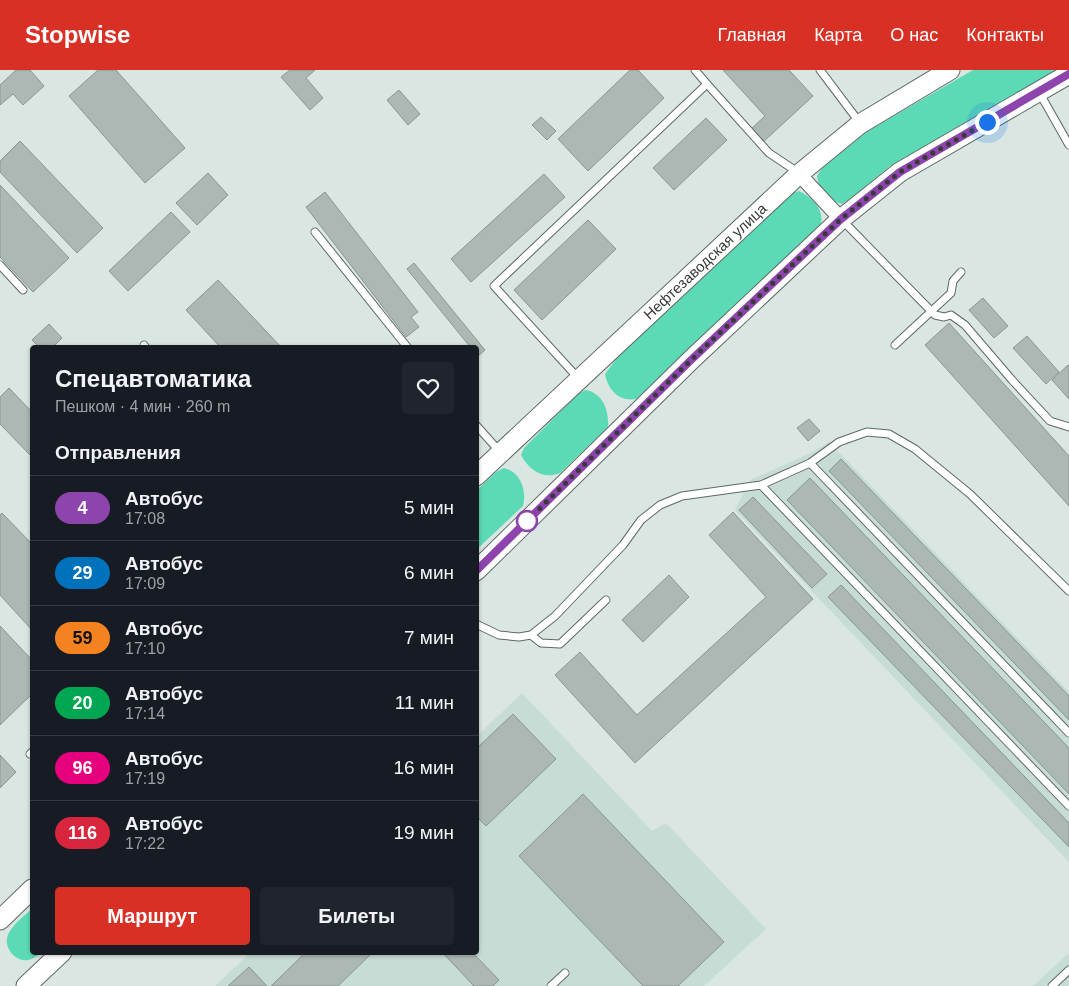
<!DOCTYPE html>
<html lang="ru">
<head>
<meta charset="utf-8">
<style>
	:root { --surface:#171b24; --page:#20242c; --text:#f1f3f6; --muted:#9ea1a6; --line:#363941; --accent:#d93025 }
	body { margin:0; font-family:Arial,sans-serif; background:var(--page); color:var(--text); height:100vh; display:flex; flex-direction:column; font-size:19px; white-space:nowrap }
	* { box-sizing:border-box; margin:0 }
	p { font-size:16px; color:var(--muted) }
	.icon { flex:none; width:28px; height:28px; fill:none; stroke:currentColor; stroke-width:2; stroke-linecap:round; stroke-linejoin:round }
	.map { position:relative; flex:1; overflow:hidden }
	.drawer { position:absolute; left:30px; top:275px; width:449px; height:610px; display:flex; flex-direction:column; background:var(--surface); border-radius:5px; box-shadow:0 1px 4px #0004 }
	.drawer>* { flex:none }
	.badge { padding:0 10px; border-radius:16px; font-size:18px; line-height:32px }
	.you { position:absolute; width:25px; height:25px; margin:-12px; border:4px solid #fff; border-radius:50%; background:#1a73e8; box-shadow:0 0 0 8px #1a73e833 }
	.map>.badge { position:absolute; translate:-50% -50%; box-shadow:0 0 0 2px #fff }
	h2 { padding:0 25px; font-size:19px; line-height:45px }
	.round { display:grid; place-items:center; flex:none; width:52px; height:52px; border-radius:5px; background:var(--page) }
	.head { display:flex; align-items:center; justify-content:space-between; height:85px; padding:0 25px }
	h1 { font-size:24px; font-weight:600; line-height:38px }
	.action { display:flex; gap:10px; margin-top:auto; padding:10px 25px }
	.action a { flex:1; height:58px; border-radius:5px; background:var(--accent); color:#fff; font-size:20px; font-weight:600; line-height:58px; text-align:center }
	.action a+a { background:var(--page); color:var(--text) }
	ul { padding:0; list-style:none }
	li { display:flex; align-items:center; gap:15px; height:65px; padding:0 25px; border-top:1px solid var(--line) }
	li div { flex:1 }
	li b { display:block; font-size:19px }
	li em { font-style:normal }
	li .badge { min-width:55px; font-weight:700; text-align:center }
	header { display:flex; align-items:center; gap:30px; box-sizing:border-box; height:70px; padding:0 25px; background:var(--accent); color:#fff }
	header strong { font-size:24px }
	nav { display:flex; gap:28px; margin-inline-start:auto; font-size:18px }
	.map>svg:first-child { display:block }
	.built { fill:#c7dcd4 }
	.green { fill:#5cdab5 }
	.building { fill:#acb8b3; stroke:#8a9691 }
	.lines { fill:none; stroke-linecap:round; stroke-linejoin:round }
	.lane-casing { stroke:#5e6965; stroke-width:9 }
	.street-casing { stroke:#5e6965; stroke-width:16 }
	.secondary-casing { stroke:#5e6965; stroke-width:21 }
	.lane { stroke:#fff; stroke-width:7 }
	.street { stroke:#fff; stroke-width:14 }
	.secondary { stroke:#fff; stroke-width:19 }
	.line-casing { stroke:#fff; stroke-width:11 }
	.line { stroke:#8e44ad; stroke-width:8 }
	.walk { stroke:#363b39; stroke-width:5; stroke-dasharray:0 9 }
	.stop-dot { fill:#fff; stroke:#8e44ad; stroke-width:2.5 }
	.labels { text-anchor:middle; stroke-width:5; stroke-linejoin:round; paint-order:stroke }
	.street-label { font-size:15px; fill:#363b39; stroke:#dae6e1 }
</style>
</head>
<body>
<header>
<strong>Stopwise</strong>
<nav><a>Главная</a><a>Карта</a><a>О нас</a><a>Контакты</a></nav>
</header>
<div class="map">
<svg width="1069" height="916" viewBox="0 0 1069 916">
	<rect width="100%" height="100%" fill="#dae6e1"/>
	<path class="built" d="M829 372 1069 622V792L735 440 750 410 809 384Z
		M522 623 652 761 666 753 766 859 704 916H215L250 883 476 882V667Z
		M1069 883V916H1033Z"/>
	<path class="green" d="M973 0H1057L890 96 850 129 842 134C827 129 819 122 817 106L822 98 868 61Z
		M799 121C814 128 827 142 819 159L636 329C619 332 608 320 605 304L617 288 787 125Z
		M586 320C604 324 609 341 608 357L560 403C543 410 529 400 521 385L524 378 579 323Z
		M504 398C521 402 527 421 523 436L476 480V421L496 402Z
		M32 839V882L41 883C37 886 33 889 28 890 16 892 5 879 7 868 10 856 24 846 32 839Z"/>
	<path class="building" d="M16 0H30L44 16 23 35 13 24 0 35V15Z
		M98 0H116L185 78 145 113 69 26Z
		M290 0H315L306 8 323 28 310 40 281 7Z
		M630 0H638L664 28 588 101 558 69Z
		M723 0H789L813 26 762 73 750 60 765 46Z
		M399 20 420 44 408 55 387 30Z
		M541 47 556 61 547 70 532 55Z
		M706 48 727 70 674 120 653 98Z
		M20 71 103 158 77 183 0 102V91Z
		M208 103 228 125 197 155 176 133Z
		M544 104 565 127 471 212 451 189Z
		M0 115 69 188 33 222 0 187Z
		M325 122 418 242 411 247 419 257 406 267 306 137Z
		M171 142 190 162 128 221 109 201Z
		M588 150 616 179 542 250 514 220Z
		M414 193 485 280 478 286 476 284V278H471L407 199Z
		M218 210 282 278H221L186 240Z
		M983 228 1008 256 994 268 969 240Z
		M949 253 1069 386V436L925 275Z
		M49 254 62 268 52 278H40L32 270Z
		M1027 266 1059 302 1046 314 1013 278Z
		M1068 295 1069 296V329L1052 310Z
		M9 318 32 342V387L0 354V327Z
		M809 349 820 361 808 371 797 358Z
		M841 389 1069 626V650L829 401Z
		M810 408 1069 678V724L787 430Z
		M753 427 827 504 812 518 739 440Z
		M733 442 813 529 635 693 555 605 580 582 637 645 766 527 709 465Z
		M2 443 32 474V560L0 525V445Z
		M669 505 689 527 643 572 622 550Z
		M841 515 1069 753V777L828 527Z
		M0 556 32 590V624L0 655Z
		M513 644 556 689 486 756 476 746V679Z
		M0 685 16 702 0 718Z
		M583 724 724 872 678 916H643L519 786Z
		M306 882H373L338 916H271Z
		M442 882H472L499 910 493 916H474Z
		M249 897 267 916H228Z"/>
	<g class="lines">
		<defs>
			<path id="lane" d="M820 0 860 53
				M707 14 769 83 799 103
				M1039 22 1069 75
				M842 150 935 245 944 247 951 245 965 255 1012 310 1050 351 1069 357
				M315 162 408 278
				M0 195 23 220
				M144 275 146 278
				M895 275 951 223 953 211 961 202
				M579 309 494 216 707 14 695 0
				M476 355 501 383
				M810 393 1069 663
				M761 415 1069 736
				M476 554 499 565 519 567 531 565 555 546 623 475 641 450 660 435 682 426 761 415 810 393 839 372 867 362 889 364 915 379 970 424 1069 521
				M531 565 541 573 560 574 606 530
				M30 684 32 682
				M551 916 565 903
				M1052 916 1069 900"/>
			<path id="street" d="M799 104 841 149"/>
			<g id="secondary">
				<path id="s1" d="M476 406 799 104 860 54 950 0"/>
				<path d="M476 501 691 290 841 149 900 102 1069 4"/>
				<path d="M0 850 32 819"/>
				<path d="M26 916 62 882"/>
			</g>
		</defs>
		<use href="#lane" class="lane-casing"/>
		<use href="#street" class="street-casing"/>
		<use href="#secondary" class="secondary-casing"/>
		<use href="#lane" class="lane"/>
		<use href="#street" class="street"/>
		<use href="#secondary" class="secondary"/>
	</g>
	<g class="lines">
		<defs>
			<path id="line" d="M476 501 691 290 841 149 900 102 1069 4"/>
		</defs>
		<use href="#line" class="line-casing"/>
		<use href="#line" class="line"/>
		<path class="walk" d="M527 451 691 290 841 149 900 102 987 52"/>
	</g>
	<circle class="stop-dot" cx="527" cy="451" r="10"/>
	<g class="labels">
		<g class="street-label">
			<text dy="5" stroke="none"><textPath href="#s1" startOffset="314">Нефтезаводская улица</textPath></text>
		</g>
	</g>
</svg>
<div class="you" style="left:987px;top:52px"></div>
<section class="drawer">
<div class="head"><div><h1>Спецавтоматика</h1><p>Пешком · 4 мин · 260 m</p></div><a class="round"><svg class="icon" aria-label="heart" viewBox="0 0 24 24"><path d="M12 20l-8-8c-3-5 5-10 8-4 3-6 11-1 8 4z"/></svg></a></div>
<h2>Отправления</h2>
<ul>
<li><span class="badge" style="background:#8e44ad;color:#fff">4</span><div><b>Автобус</b><p>17:08</p></div><em>5 мин</em></li>
<li><span class="badge" style="background:#0072bc;color:#fff">29</span><div><b>Автобус</b><p>17:09</p></div><em>6 мин</em></li>
<li><span class="badge" style="background:#f58220;color:#111">59</span><div><b>Автобус</b><p>17:10</p></div><em>7 мин</em></li>
<li><span class="badge" style="background:#00a651;color:#fff">20</span><div><b>Автобус</b><p>17:14</p></div><em>11 мин</em></li>
<li><span class="badge" style="background:#e6007e;color:#fff">96</span><div><b>Автобус</b><p>17:19</p></div><em>16 мин</em></li>
<li><span class="badge" style="background:#d7263d;color:#fff">116</span><div><b>Автобус</b><p>17:22</p></div><em>19 мин</em></li>
</ul>
<div class="action"><a>Маршрут</a><a>Билеты</a></div>
</section>
</div>
</body>
</html>
